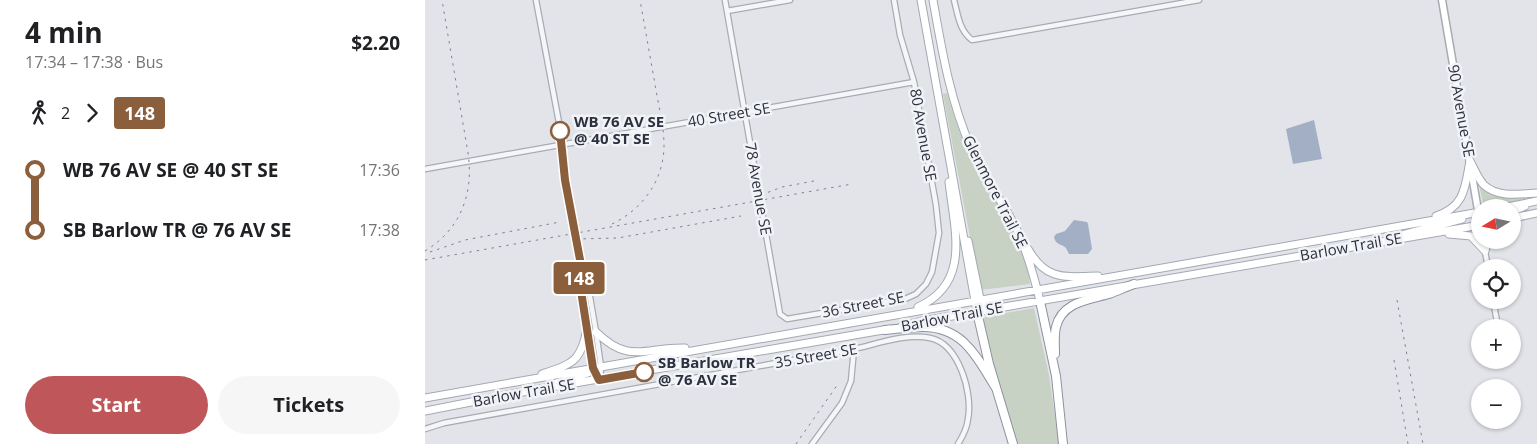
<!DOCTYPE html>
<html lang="en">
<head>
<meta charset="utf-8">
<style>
	:root { --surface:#fff; --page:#f6f6f6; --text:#202124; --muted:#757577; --accent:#bf575a }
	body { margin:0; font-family:"Open Sans",sans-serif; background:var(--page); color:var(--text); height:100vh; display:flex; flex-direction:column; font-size:19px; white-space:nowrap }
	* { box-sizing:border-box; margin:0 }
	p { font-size:16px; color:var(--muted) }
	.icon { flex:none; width:28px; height:28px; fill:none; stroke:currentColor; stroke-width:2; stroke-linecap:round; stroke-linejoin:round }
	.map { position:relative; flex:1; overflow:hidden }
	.details { display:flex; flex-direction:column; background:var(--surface); width:425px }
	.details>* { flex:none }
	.badge { padding:0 10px; border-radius:4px; font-size:18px; line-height:32px }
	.needle { width:32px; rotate:260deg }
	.controls { position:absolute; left:1046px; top:199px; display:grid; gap:10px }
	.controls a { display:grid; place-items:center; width:50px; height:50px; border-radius:50%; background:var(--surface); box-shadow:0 1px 4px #0004; font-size:25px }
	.map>.badge { position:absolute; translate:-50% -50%; box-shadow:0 0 0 2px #fff }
	.legs { display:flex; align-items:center; gap:8px; height:55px; padding:0 25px; font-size:16px }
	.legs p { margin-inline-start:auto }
	.summary { display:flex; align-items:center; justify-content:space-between; height:85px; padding:0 25px }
	h1 { font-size:28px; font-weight:700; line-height:38px }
	.action { display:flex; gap:10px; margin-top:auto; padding:10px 25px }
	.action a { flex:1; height:58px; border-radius:30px; background:var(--accent); color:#fff; font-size:20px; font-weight:700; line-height:58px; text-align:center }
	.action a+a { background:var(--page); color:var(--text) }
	ul { padding:0 25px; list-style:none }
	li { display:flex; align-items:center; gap:18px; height:60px; font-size:19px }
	li i { display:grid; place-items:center; width:8px; height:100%; margin:0 6px; background:currentColor }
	li i::after { content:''; width:12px; height:12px; margin:-6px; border:4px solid; border-radius:50%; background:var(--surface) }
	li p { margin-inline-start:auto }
	li:first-child i { background:linear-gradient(#0000 50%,currentColor 0) }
	li:last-child i { background:linear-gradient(currentColor 50%,#0000 0) }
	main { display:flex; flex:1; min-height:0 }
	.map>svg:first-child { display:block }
	.green { fill:#c7d2c5 }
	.water { fill:#a2afc5 }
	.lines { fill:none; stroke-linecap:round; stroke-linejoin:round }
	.street-casing { stroke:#a8abb3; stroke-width:7 }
	.secondary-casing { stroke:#a8abb3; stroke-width:9 }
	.primary-casing { stroke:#a3a8b3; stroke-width:9 }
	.highway-casing { stroke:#8c919e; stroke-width:10 }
	.street { stroke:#f5f6f8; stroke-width:4.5 }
	.secondary { stroke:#fff; stroke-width:6 }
	.primary { stroke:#fff; stroke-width:7 }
	.highway { stroke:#fff; stroke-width:8 }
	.rail { stroke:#7e8391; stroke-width:1; stroke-dasharray:2.5 5; stroke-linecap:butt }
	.line-1-casing { stroke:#fff; stroke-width:11 }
	.line-1 { stroke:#8b5e3c; stroke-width:8 }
	.stop-1-dot { fill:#fff; stroke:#8b5e3c; stroke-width:2.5 }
	.labels { text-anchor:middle; stroke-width:5; stroke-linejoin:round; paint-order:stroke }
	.street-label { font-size:15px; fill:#2c313f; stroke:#f2f3f7 }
	.stop-label { font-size:15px; font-weight:bold; fill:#2c313f; stroke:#f2f3f7; text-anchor:start }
</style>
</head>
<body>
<main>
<section class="details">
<div class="summary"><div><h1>4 min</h1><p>17:34 – 17:38 · Bus</p></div><b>$2.20</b></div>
<div class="legs"><svg class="icon" aria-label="walk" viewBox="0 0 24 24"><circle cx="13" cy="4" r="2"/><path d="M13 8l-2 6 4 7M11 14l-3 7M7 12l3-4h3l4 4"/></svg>2<svg class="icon" aria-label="forward" viewBox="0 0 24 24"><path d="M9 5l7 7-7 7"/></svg><b class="badge" style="background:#8b5e3c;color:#fff">148</b></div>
<ul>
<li><i style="color:#8b5e3c"></i><b>WB 76 AV SE @ 40 ST SE</b><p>17:36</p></li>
<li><i style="color:#8b5e3c"></i><b>SB Barlow TR @ 76 AV SE</b><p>17:38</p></li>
</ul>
<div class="action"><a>Start</a><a>Tickets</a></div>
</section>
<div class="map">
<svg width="1112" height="444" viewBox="0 0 1112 444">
	<rect width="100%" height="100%" fill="#e3e4e9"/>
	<path class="green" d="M522 93C530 121 539 147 554 172 573 206 601 245 605 284L555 290 518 94Z
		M1056 184 1083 197 1096 198V200L1059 207 1054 185Z
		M609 308 624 375 634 444H593C579 402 566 361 558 317Z"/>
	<path class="water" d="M889 120 897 159 868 164 861 129Z
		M649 220 662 222 663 224 667 249 663 254H644C643 252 642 250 641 248 636 243 631 246 629 237L631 234 640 231Z"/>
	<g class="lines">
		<defs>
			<path id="street" d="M111 0 138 144 140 180 151 239 156 265 161 274 171 332 176 367 175 380
				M300 0 355 314 362 319 480 299 491 294 501 284 507 272 514 233 511 205 489 82 475 35 469 0
				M529 0C533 15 534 30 547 40L774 0
				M302 11 365 0
				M0 169 489 82
				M1058 240 1063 268
				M156 267 154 277 162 329 169 368 174 379
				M1068 300 1073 327
				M0 429 19 423 429 349C452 344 481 333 505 338 534 344 548 393 543 419 542 429 538 436 533 444
				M387 444 417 403 426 381 429 349"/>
			<path id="secondary" d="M1017 0 1055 222"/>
			<path id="primary" d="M496 0 552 312
				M508 0C517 51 525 100 546 148 558 176 577 201 591 228 602 251 609 276 615 301
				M1045 161C1049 168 1053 179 1059 185 1073 198 1095 194 1112 193
				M1077 208 1112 201
				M1088 211 1100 206
				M1011 216C1040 207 1040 187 1045 161
				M1088 218 1112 213
				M1024 234 1046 236 1060 251
				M977 235 1037 219
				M543 241 555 299 558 304 568 308
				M603 249C621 281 640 277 673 276
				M1060 251 1063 240
				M493 307C547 283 529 229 524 182
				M477 326 498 321 1055 225
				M171 332C205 365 220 347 260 348
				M117 374C147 364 156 362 162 329
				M128 384 163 373
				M0 398 1055 212
				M0 411 92 393 464 329"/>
			<path id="highway" d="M615 301 631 376 638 444
				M552 312 564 364 588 444
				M460 330C472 329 485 327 498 327 539 327 552 358 571 388
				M630 354C630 345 629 335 631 327 637 302 663 300 684 294 692 291 701 287 709 284"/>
		</defs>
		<use href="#street" class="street-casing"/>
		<use href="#secondary" class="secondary-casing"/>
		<use href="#primary" class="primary-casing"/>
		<use href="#highway" class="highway-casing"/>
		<use href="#street" class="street"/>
		<use href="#secondary" class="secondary"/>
		<use href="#primary" class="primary"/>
		<use href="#highway" class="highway"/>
		<path class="rail" d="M336 195 357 187 389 181
			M187 224C218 209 239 180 239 145 239 125 233 104 230 84 225 56 220 28 215 0
			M151 239 193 238 316 216
			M0 251C36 229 49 193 43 153L17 0
			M5 252 40 240 135 222
			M0 260 427 184
			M972 300 998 444
			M969 360 983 444
			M371 444 413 384"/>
	</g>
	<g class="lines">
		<defs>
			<path id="line-1" d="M135 131 140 180 156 265 154 278 168 368 174 380 219 372"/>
		</defs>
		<use href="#line-1" class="line-1-casing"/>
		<use href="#line-1" class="line-1"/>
	</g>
	<g class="stop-1-dot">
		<circle cx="135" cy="131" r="9"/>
		<circle cx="219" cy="372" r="9"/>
	</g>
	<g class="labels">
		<g class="street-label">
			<text transform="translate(1036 111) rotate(80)" y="5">90 Avenue SE</text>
			<text transform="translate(304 115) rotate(-10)" y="5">40 Street SE</text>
			<text transform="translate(498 135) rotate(80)" y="5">80 Avenue SE</text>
			<text transform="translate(333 189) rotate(80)" y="5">78 Avenue SE</text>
			<text transform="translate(570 192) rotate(63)" y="5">Glenmore Trail SE</text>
			<text transform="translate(926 247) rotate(-10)" y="5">Barlow Trail SE</text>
			<text transform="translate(438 305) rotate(-11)" y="5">36 Street SE</text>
			<text transform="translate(527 317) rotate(-11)" y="5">Barlow Trail SE</text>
			<text transform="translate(391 356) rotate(-10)" y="5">35 Street SE</text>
			<text transform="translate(99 393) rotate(-10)" y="5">Barlow Trail SE</text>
		</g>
		<g class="stop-label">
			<text x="149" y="127">WB 76 AV SE<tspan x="149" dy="17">@ 40 ST SE</tspan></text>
			<text x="233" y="368">SB Barlow TR<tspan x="233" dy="17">@ 76 AV SE</tspan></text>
		</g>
	</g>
</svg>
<div class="controls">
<a><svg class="needle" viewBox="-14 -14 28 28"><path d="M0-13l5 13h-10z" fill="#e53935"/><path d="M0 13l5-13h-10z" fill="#757577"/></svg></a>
<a><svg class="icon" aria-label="locate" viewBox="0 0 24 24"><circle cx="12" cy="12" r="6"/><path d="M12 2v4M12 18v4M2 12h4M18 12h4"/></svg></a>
<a>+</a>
<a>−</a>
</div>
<b class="badge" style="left:154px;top:278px;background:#8b5e3c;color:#fff">148</b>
</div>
</main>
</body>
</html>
